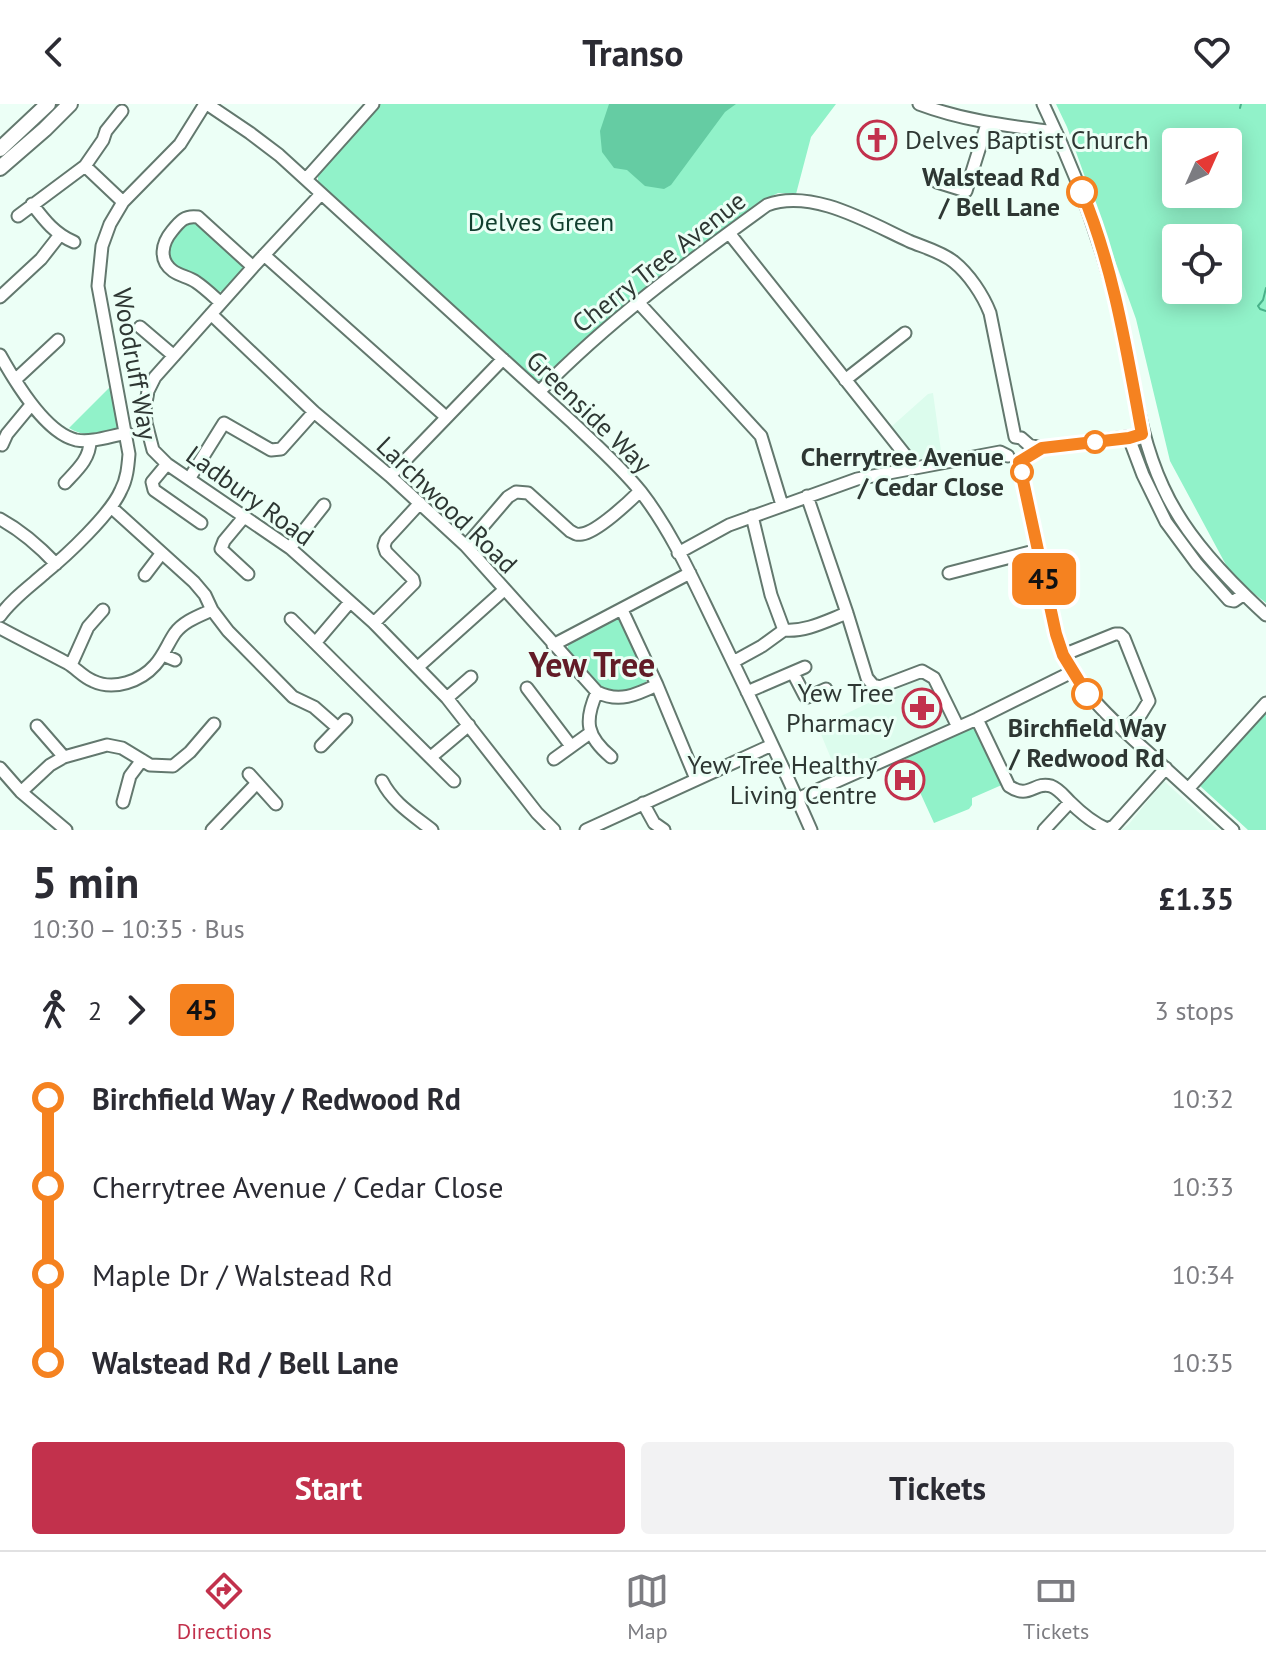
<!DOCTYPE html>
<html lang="en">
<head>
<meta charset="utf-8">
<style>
	:root { --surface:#fff; --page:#f2f2f3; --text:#2b2b33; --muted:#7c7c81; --line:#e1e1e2; --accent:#c2314c }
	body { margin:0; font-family:"PT Sans",sans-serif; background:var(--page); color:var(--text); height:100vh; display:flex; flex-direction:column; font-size:30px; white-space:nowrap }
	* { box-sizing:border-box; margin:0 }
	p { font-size:26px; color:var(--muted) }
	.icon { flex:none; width:44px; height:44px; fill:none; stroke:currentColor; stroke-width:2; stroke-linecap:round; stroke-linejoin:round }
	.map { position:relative; height:726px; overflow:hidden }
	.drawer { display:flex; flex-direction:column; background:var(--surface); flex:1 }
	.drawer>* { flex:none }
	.badge { padding:0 16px; border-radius:12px; font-size:28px; line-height:52px }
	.needle { width:52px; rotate:45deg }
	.buttons { position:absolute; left:1162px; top:24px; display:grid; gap:16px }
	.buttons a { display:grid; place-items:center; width:80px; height:80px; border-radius:8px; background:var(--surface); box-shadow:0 4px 20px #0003; font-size:40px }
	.map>.badge { position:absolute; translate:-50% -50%; box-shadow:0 0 0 4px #fff }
	.legs { display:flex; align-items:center; gap:12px; height:88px; padding:0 32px; font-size:26px }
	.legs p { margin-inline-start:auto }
	.headline { display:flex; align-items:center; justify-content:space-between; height:136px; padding:0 32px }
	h1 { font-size:44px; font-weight:800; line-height:60px }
	.action { display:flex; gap:16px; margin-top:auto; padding:16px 32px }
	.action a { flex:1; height:92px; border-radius:8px; background:var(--accent); color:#fff; font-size:32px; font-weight:800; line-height:92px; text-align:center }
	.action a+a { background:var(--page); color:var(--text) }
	ul { padding:0 32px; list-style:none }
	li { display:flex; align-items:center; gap:28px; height:88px; font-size:30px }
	li i { display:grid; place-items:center; width:12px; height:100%; margin:0 10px; background:currentColor }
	li i::after { content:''; width:20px; height:20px; margin:-10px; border:6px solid; border-radius:50%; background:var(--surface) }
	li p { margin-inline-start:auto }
	li:first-child i { background:linear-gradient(#0000 50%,currentColor 0) }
	li:last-child i { background:linear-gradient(currentColor 50%,#0000 0) }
	header { display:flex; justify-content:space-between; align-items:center; height:104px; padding:0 32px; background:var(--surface); font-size:36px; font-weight:800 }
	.tab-bar { display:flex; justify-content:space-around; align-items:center; height:112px; border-top:2px solid var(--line); background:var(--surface); font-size:22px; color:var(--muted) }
	.tab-bar a { display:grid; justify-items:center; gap:4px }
	.tab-bar .current { color:var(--accent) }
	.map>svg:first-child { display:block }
	.built { fill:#dcfced }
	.green { fill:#91f2c9; fill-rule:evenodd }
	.forest { fill:#65cca3 }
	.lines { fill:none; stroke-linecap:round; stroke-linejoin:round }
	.stream { stroke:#49b28a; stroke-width:2 }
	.minor-casing { stroke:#63786e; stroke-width:15 }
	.major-casing { stroke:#63786e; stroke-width:18 }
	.minor { stroke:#fff; stroke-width:11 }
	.major { stroke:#fff; stroke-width:14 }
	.line-1-casing { stroke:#fff; stroke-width:18 }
	.line-1 { stroke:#f58220; stroke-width:12 }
	.stop-1-dot { fill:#fff; stroke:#f58220; stroke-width:4 }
	.labels { text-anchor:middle; stroke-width:6; stroke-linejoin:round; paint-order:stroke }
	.poi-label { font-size:26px; fill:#2e3733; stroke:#ecfff6; text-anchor:end }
	.stop-label { font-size:26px; font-weight:bold; fill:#2e3733; stroke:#ecfff6; text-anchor:end }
	.park-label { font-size:26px; fill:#113f2e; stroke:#ecfff6 }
	.street-label { font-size:26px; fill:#2e3733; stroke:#ecfff6 }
	.district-label { font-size:34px; font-weight:bold; fill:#621c27; stroke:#ecfff6 }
</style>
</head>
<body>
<header><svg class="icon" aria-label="back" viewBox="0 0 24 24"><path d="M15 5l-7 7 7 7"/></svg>Transo<svg class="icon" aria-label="heart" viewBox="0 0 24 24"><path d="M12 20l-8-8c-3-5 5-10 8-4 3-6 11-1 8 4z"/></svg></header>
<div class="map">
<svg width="1266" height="726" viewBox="0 0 1266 726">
	<rect width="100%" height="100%" fill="#ecfff6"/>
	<path class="built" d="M933 289 942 354 924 357 918 354 891 323 928 290Z
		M921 574 929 577 948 621 837 669 818 623Z
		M1164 677 1218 726H1121L1129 720Z"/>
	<path class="green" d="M380 0H836L811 33 796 90 778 89 755 101 583 236 548 274 541 277 533 275 318 78V68Z
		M1056 0H1266V499L1232 472 1170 357 1136 215 1067 23ZM1176 38H1228V90H1176ZM1176 134H1228V186H1176Z
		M194 115 244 161C240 172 231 185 219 188V190L169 159 168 137 182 122Z
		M112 281 120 321 118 325C101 331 85 334 69 324Z
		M614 514 619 516 647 572 646 578C609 607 589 573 567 546L569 539Z
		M1266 605V726H1248L1199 681Z
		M978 620 1004 680 972 694V701L969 705 934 719 903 651Z"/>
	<path class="forest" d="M609 0H736L725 8 671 81 664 85 645 82 627 66 614 64 602 48 600 27Z"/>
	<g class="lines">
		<path class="stream" d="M1240 4 1241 0
			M1266 184 1263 196 1258 202 1260 205 1266 207"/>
		<defs>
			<path id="minor" d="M207 0 250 29 279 51 573 319C596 341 621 363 641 388 672 428 693 476 715 521 748 589 781 657 811 726
				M919 0C964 17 1009 22 1056 28
				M1043 0C1077 70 1103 142 1121 218 1134 275 1138 329 1163 383 1185 432 1227 475 1266 511
				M85 62 123 98
				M306 75 373 0
				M937 78 966 87 987 20
				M321 90 253 163 155 273 148 287 145 305 146 319 153 346 167 360 290 444 374 519 447 594 537 709 554 726
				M32 100C45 117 55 130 74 138
				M18 112 85 62 103 36 106 27 122 7
				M729 129 906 352 912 365
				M264 151 446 313
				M0 193 41 155 59 132
				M638 198 761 332 782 401
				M221 199C213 192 205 184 196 178 189 173 180 172 173 167 158 156 162 139 172 127 180 117 185 111 198 113L253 163
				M211 210 314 308 390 372 466 442 597 588C619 599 636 591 657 581
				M140 223 174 252
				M0 251C14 276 45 329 76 336 92 339 110 332 127 329
				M15 276 58 236
				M845 276 905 229
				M539 288C608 217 687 159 767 101 811 84 868 118 909 137 923 143 942 148 954 158 969 170 983 191 990 209L1015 333
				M1015 333 1021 334 1029 341 1042 344 1135 332
				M1129 334 1143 371 1166 418 1197 460 1229 496 1234 497 1244 490
				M2 341 7 330 31 301
				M1019 358 1056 530C1075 590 1120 622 1164 663 1187 684 1210 705 1233 726
				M167 360 152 378 154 386 201 419
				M390 372 503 255
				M189 375 224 319 271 346 281 345 314 308
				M65 379C77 366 90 355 90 337
				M807 392 847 509 867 574 873 581 880 583 922 567 934 574 958 623
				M111 403 194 478 205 491 212 506 228 527 293 593 314 603 338 624
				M752 412 771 491 784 526
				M244 413 224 437 221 445 248 470
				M0 415C22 427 39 442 56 460
				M466 442 508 393 516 388 528 389 570 427C576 430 576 431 582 430 597 428 629 398 640 387
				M290 444 324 401
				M678 449 729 421 857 375 1000 348 1008 352
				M949 469 1038 446
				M145 471 161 450
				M622 506 657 581 696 675
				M0 512C12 495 29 483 45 469 66 452 111 410 121 386 127 375 128 362 129 350L98 182 102 142 110 120 123 98 180 40 205 0
				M291 515 454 677
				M374 519 414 479 413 475 386 448 384 442 386 436 420 399
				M0 524C22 536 45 547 67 559 76 564 83 573 93 577 114 587 141 577 155 561 164 551 168 539 175 529 184 517 199 512 212 506
				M316 538 350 498
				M553 541 690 469
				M163 551 175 556
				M1063 551 1115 530H1120L1124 534 1149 597 1141 610 1124 627
				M733 558 762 542 784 526C806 528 826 517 847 509
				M71 561 88 523 103 506
				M418 563 504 486
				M793 569 805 592 808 593 826 585
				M527 584 571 642
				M597 588C584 617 586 632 611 653
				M747 588 805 563
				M447 594 471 573
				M977 615 1009 682C1029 696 1034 677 1051 682 1059 685 1064 692 1070 698 1081 709 1093 719 1107 725L1114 722 1166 664
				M37 622 64 653
				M321 642 346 616
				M431 653 469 621
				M554 655 590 629
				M0 664 21 688 66 726
				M249 670 276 700
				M382 677C393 699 413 711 432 726
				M1188 685 1266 599
				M21 688 50 661 64 653 107 641 122 644 150 661 173 662 190 648 214 620
				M797 695 977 615 1072 568
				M123 698 130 672 142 656
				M643 699 654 719 664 726
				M212 726 257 679
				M586 726 772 641
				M1044 726 1070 698"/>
			<path id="major" d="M0 45 48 0
				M0 64 45 25 70 0"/>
		</defs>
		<use href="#minor" class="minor-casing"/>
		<use href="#major" class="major-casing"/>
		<use href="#minor" class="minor"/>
		<use href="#major" class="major"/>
	</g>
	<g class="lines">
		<defs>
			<path id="line-1" d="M1082 88C1114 164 1127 249 1142 330L1129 334 1042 344 1019 358 1056 530 1063 551 1087 590"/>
		</defs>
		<use href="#line-1" class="line-1-casing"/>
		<use href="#line-1" class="line-1"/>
	</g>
	<defs>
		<symbol id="church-ring" viewBox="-11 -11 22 22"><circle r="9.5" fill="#ecfff6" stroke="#c2314c" stroke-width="1.5"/><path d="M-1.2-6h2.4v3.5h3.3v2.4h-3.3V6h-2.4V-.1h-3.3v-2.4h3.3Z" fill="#c2314c"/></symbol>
		<symbol id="pharmacy-ring" viewBox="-11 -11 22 22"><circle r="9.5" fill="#ecfff6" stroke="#c2314c" stroke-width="1.5"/><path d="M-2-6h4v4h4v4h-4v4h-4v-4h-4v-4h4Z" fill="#c2314c"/></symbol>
		<symbol id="hospital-ring" viewBox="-11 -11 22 22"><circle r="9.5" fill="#ecfff6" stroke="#c2314c" stroke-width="1.5"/><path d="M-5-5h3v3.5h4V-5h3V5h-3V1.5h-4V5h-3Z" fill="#c2314c"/></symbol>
	</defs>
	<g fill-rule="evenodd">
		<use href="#church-ring" x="855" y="14" width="44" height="44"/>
		<use href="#pharmacy-ring" x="900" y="582" width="44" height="44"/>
		<use href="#hospital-ring" x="883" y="654" width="44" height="44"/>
	</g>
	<g class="stop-1-dot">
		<circle cx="1082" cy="88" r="14"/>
		<circle cx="1095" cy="338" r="10"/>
		<circle cx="1022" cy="368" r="10"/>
		<circle cx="1087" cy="590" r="14"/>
	</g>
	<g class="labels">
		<g class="poi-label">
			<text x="905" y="45" text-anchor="start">Delves Baptist Church</text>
			<text x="894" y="598">Yew Tree<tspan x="894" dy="30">Pharmacy</tspan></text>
			<text x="877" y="670">Yew Tree Healthy<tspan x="877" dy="30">Living Centre</tspan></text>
		</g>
		<g class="stop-label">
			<text x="1060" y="82">Walstead Rd<tspan x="1060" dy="30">/ Bell Lane</tspan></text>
			<text x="1004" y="362">Cherrytree Avenue<tspan x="1004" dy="30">/ Cedar Close</tspan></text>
			<text x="1087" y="633" text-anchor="middle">Birchfield Way<tspan x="1087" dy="30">/ Redwood Rd</tspan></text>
		</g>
		<g class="park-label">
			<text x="541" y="127">Delves Green</text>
		</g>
		<g class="street-label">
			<text transform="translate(659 158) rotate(-38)" y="9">Cherry Tree Avenue</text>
			<text transform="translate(135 260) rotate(80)" y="9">Woodruff Way</text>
			<text transform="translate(589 308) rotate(44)" y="9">Greenside Way</text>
			<text transform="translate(250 392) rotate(36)" y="9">Ladbury Road</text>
			<text transform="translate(447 401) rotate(44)" y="9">Larchwood Road</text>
		</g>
		<g class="district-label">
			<text x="592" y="573">Yew Tree</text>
		</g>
	</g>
</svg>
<div class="buttons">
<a><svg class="needle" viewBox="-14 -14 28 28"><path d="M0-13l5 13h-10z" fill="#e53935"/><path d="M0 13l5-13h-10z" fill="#7c7c81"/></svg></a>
<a><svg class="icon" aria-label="locate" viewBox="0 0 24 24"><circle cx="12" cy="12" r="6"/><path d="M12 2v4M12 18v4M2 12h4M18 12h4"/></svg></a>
</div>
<b class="badge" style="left:1044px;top:475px;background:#f58220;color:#111">45</b>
</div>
<section class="drawer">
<div class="headline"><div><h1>5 min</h1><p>10:30 – 10:35 · Bus</p></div><b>£1.35</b></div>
<div class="legs"><svg class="icon" aria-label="walk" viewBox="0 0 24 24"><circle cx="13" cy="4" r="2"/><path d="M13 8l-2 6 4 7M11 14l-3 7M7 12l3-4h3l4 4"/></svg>2<svg class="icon" aria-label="forward" viewBox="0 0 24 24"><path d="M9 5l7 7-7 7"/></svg><b class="badge" style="background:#f58220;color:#111">45</b><p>3 stops</p></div>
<ul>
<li><i style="color:#f58220"></i><b>Birchfield Way / Redwood Rd</b><p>10:32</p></li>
<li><i style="color:#f58220"></i><span>Cherrytree Avenue / Cedar Close</span><p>10:33</p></li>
<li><i style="color:#f58220"></i><span>Maple Dr / Walstead Rd</span><p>10:34</p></li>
<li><i style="color:#f58220"></i><b>Walstead Rd / Bell Lane</b><p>10:35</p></li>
</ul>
<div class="action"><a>Start</a><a>Tickets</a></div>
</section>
<nav class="tab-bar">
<a class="current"><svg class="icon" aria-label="directions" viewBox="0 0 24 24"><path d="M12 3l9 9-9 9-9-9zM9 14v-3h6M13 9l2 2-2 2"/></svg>Directions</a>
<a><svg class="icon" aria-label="map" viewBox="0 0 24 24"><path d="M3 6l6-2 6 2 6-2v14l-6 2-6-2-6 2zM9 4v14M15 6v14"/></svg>Map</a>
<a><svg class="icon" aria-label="tickets" viewBox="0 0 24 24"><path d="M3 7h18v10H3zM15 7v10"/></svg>Tickets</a>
</nav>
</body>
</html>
